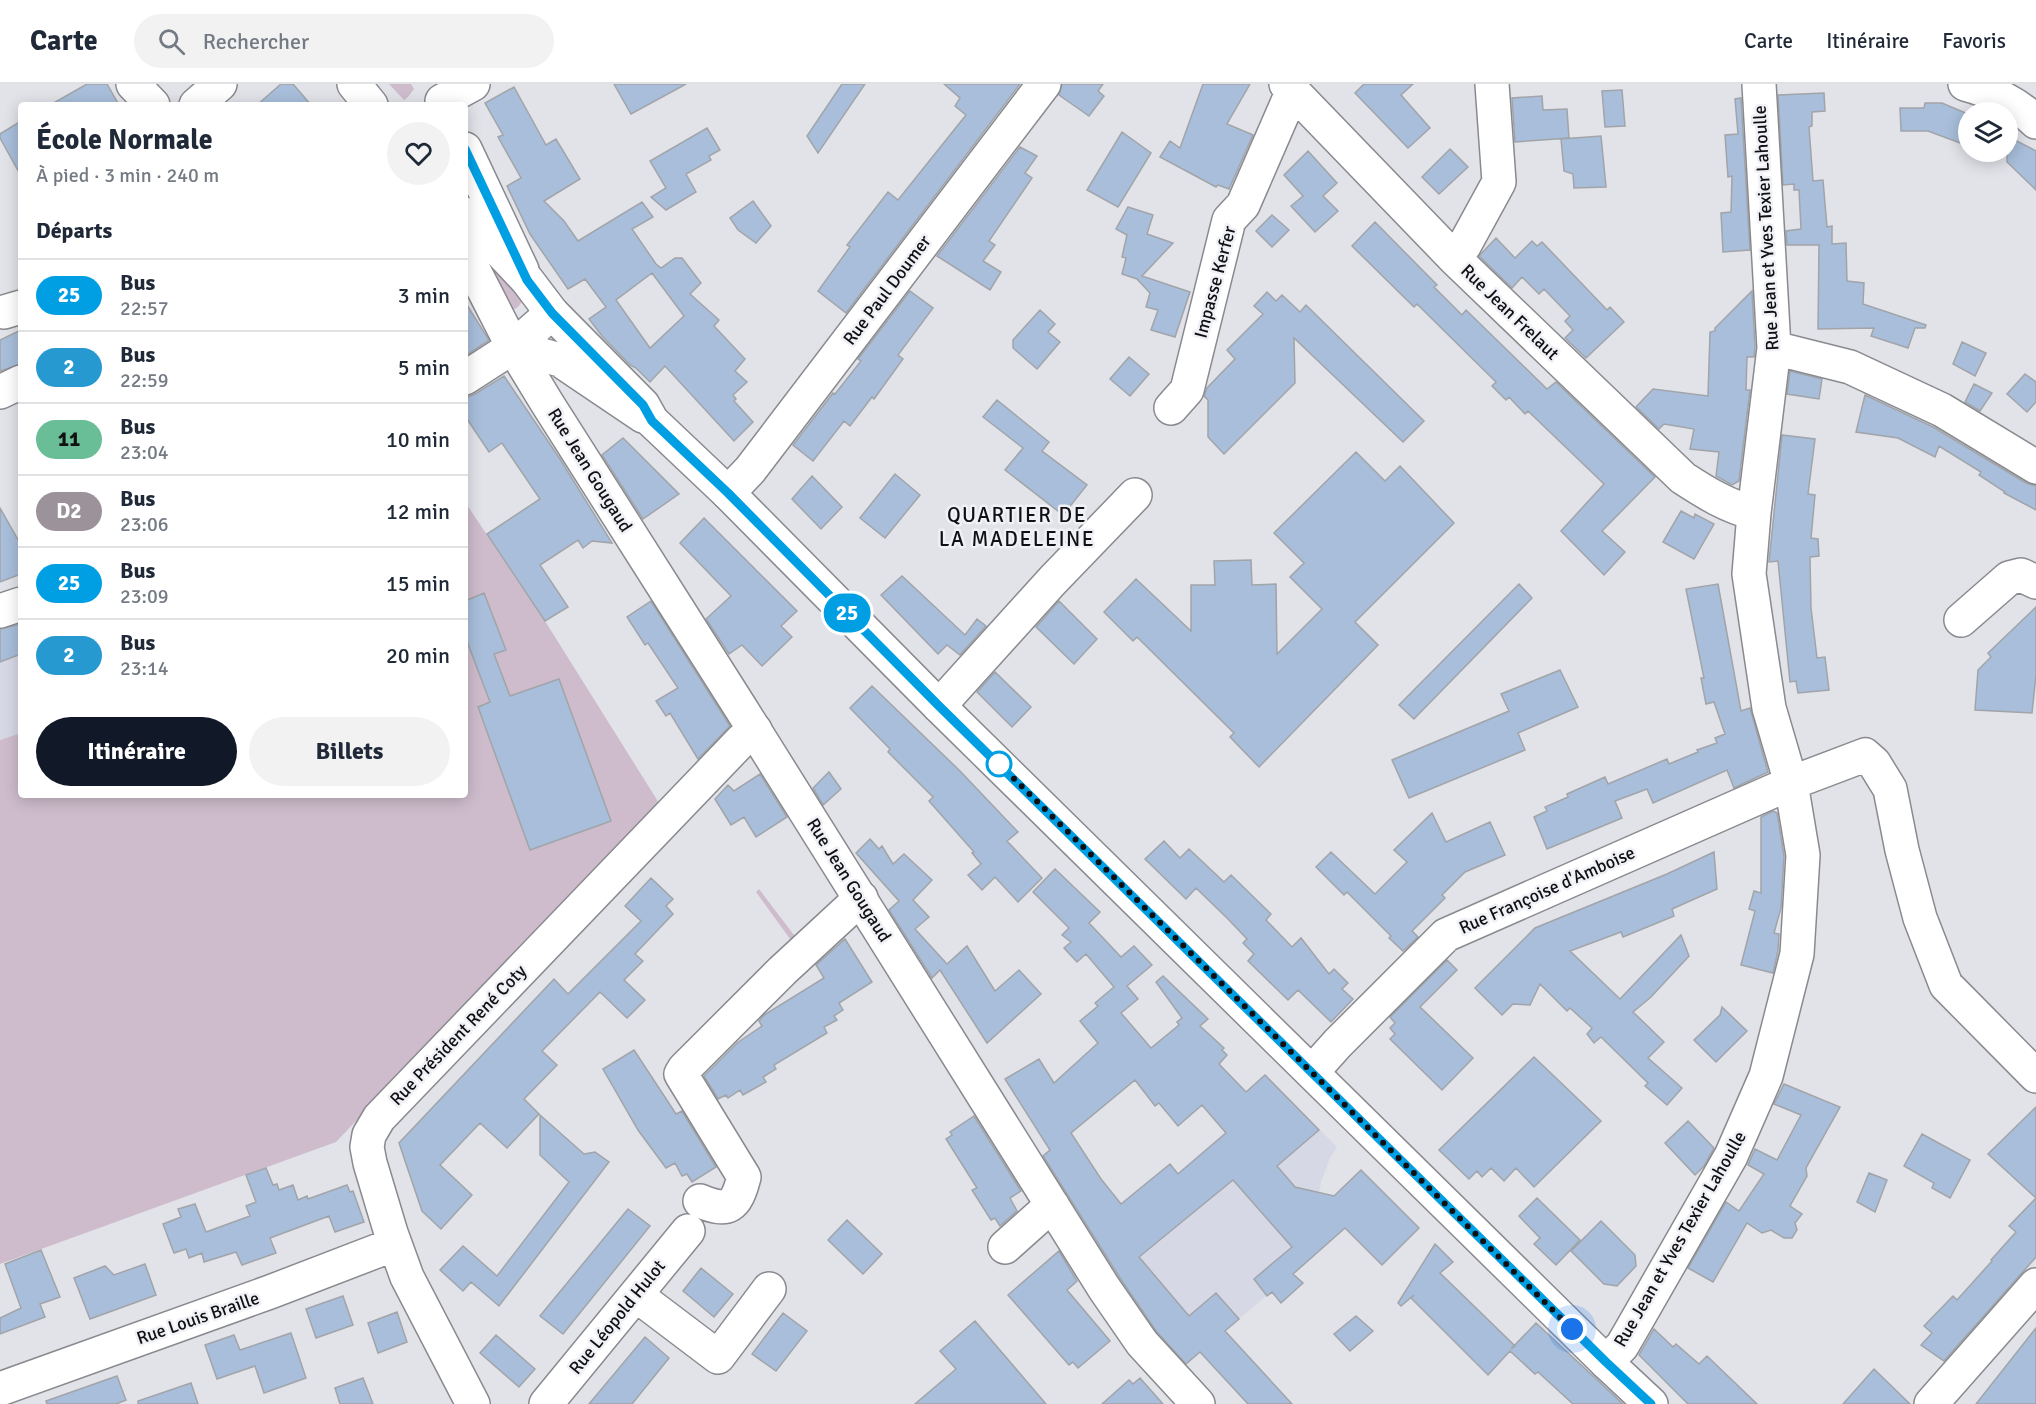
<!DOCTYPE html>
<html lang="fr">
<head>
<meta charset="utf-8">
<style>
	:root { --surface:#fff; --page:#f2f2f3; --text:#1f2937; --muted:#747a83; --line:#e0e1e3; --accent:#111827 }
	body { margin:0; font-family:Signika,sans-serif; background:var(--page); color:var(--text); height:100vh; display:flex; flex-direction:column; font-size:22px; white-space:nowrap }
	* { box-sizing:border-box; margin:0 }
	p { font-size:20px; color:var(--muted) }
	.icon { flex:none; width:33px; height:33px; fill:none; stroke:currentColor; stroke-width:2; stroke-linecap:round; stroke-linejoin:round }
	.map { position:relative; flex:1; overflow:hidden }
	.drawer { position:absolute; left:18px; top:18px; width:450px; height:696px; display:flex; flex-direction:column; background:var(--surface); border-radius:6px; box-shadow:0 3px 15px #0003 }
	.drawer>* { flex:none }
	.badge { padding:0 12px; border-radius:20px; font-size:21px; line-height:39px }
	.buttons { position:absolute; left:1958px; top:18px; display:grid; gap:12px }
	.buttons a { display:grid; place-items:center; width:60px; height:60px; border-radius:50%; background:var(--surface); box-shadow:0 3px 15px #0003; font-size:30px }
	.you { position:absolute; width:30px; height:30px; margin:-15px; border:4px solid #fff; border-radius:50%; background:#1a73e8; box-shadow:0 0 0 9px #1a73e833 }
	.map>.badge { position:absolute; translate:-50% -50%; box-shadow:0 0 0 3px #fff }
	h2 { padding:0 18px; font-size:22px; line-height:54px }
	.round { display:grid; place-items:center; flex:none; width:63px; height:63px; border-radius:32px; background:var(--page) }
	.head { display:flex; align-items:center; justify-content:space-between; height:102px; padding:0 18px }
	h1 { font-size:28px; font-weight:700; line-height:45px }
	.action { display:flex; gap:12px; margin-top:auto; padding:12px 18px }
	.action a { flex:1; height:69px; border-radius:36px; background:var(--accent); color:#fff; font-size:24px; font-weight:700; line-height:69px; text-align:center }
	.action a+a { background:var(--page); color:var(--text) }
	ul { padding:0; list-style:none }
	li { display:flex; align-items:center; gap:18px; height:72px; padding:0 18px; border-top:2px solid var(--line) }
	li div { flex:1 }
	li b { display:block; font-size:22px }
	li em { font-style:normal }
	li .badge { min-width:66px; font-weight:700; text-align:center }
	header { display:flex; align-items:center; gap:36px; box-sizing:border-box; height:84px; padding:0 30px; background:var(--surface); border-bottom:2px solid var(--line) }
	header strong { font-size:28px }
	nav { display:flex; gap:33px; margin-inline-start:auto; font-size:21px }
	.search { width:420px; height:54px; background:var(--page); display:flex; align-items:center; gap:15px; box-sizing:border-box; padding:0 21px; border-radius:33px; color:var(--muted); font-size:22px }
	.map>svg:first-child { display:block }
	.built { fill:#d6d8e5 }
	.green { fill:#cebccc }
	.building { fill:#a8beda; stroke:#a1a4a9; stroke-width:1.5; fill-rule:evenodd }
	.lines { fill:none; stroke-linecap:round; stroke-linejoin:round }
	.minor-casing { stroke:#898a8f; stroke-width:36 }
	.major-casing { stroke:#898a8f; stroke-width:36 }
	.minor { stroke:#fff; stroke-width:33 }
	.major { stroke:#fff; stroke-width:33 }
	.line-casing { stroke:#fff; stroke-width:14 }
	.line { stroke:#009fe3; stroke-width:9 }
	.walk { stroke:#101012; stroke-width:6; stroke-dasharray:0 10.8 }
	.stop-dot { fill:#fff; stroke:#009fe3; stroke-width:3 }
	.labels { text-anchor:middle; stroke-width:5; stroke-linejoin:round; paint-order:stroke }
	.street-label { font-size:18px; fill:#101012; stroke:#f0f1f6 }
	.quarter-label { font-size:21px; letter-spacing:1.5px; fill:#101012; stroke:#f0f1f6 }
</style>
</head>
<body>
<header>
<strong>Carte</strong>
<div class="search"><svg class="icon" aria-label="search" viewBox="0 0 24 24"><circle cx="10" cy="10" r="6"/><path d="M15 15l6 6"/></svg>Rechercher</div>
<nav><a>Carte</a><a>Itinéraire</a><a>Favoris</a></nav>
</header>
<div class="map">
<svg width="2036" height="1320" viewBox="0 0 2036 1320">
	<rect width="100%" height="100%" fill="#e2e3e9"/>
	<path class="built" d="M21 537V649L0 656V544Z
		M1277 1003 1337 1063 1330 1074 1321 1098 1317 1124 1323 1145 1332 1156 1186 1280 1141 1230 1095 1160Z"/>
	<path class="green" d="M389 0H411L414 5 408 13 404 16Z
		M469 145 522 215C521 221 518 224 512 226Z
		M465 418 545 537 659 719 336 1058 0 1180V656L21 649V711H465Z
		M759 805 797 855 793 859 756 808Z"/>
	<path class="building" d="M87 0H107L119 21H50Z
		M281 0H293L311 21H257Z
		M614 0H686L631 30Z
		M842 0H865L818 69 807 52Z
		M944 0H1020L846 229 818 207 850 163 847 161 888 108 898 116 966 31 955 22 960 14Z
		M1062 0H1103L1098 7 1104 12 1089 32 1059 11Z
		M1203 0H1250L1227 40 1253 51 1229 105 1218 101 1216 103 1160 73 1170 57 1180 64Z
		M1364 0H1413L1401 11 1430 44 1408 64 1355 9Z
		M514 3 546 61 556 55 580 95 544 117 564 137 578 157 642 118 653 133 632 145 656 180 661 184 675 174H682L701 199 690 210 719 236 714 242 745 275 735 287 747 298 733 311 736 315 734 317 753 338 734 357 665 282 650 298 636 284 630 281 602 252 589 235 606 223 585 195 568 205 530 150 507 102 521 94 498 53 503 51 485 19ZM652 189 684 232 650 264 616 216Z
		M1622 6 1625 42 1605 43 1602 7Z
		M1824 9 1825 27 1812 28V42L1809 43 1813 97 1823 96 1827 143 1832 142V160L1846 159 1847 197 1864 199 1863 220 1926 241 1925 244H1915L1908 264 1871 252 1874 244 1818 245 1819 161H1787L1786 147 1801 145 1799 106H1794V100L1783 101 1778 11Z
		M1542 12 1543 26 1567 25 1569 54 1515 58 1512 14Z
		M1741 14 1750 166 1723 168 1721 129 1731 128 1732 92 1728 93 1725 51 1738 50 1735 15Z
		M1925 19H1942L1968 30V62L1928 47H1901L1900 24H1924Z
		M21 37V92L0 54V50Z
		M707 44 720 66 709 72 711 76 686 90 696 108 666 126 651 113 666 104 650 77Z
		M1122 48 1151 69 1118 123 1087 106Z
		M1601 52 1606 103 1574 104 1573 90 1564 87 1561 55Z
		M2007 52 2036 67V106L2007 78Z
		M1020 63 1037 72 1025 89 1032 94 989 157 995 161 983 177 1001 188 990 206 937 172Z
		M1450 65 1468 83 1439 110 1422 93Z
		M1308 67 1337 99 1323 112 1338 127 1315 148 1291 122 1303 112 1284 91Z
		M753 117 771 142 756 159 738 146 730 134Z
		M1128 123 1153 131 1147 150 1173 159 1142 192 1190 208 1175 253 1151 246 1158 226 1146 223 1150 209 1137 195 1122 190 1126 174 1122 173 1127 151 1116 145Z
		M1272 131 1289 146 1272 163 1256 147Z
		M1375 138 1437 201 1434 203 1462 231 1466 226 1547 305 1556 298 1655 393 1602 447 1625 468 1604 491 1561 447 1604 400 1528 327 1525 330 1509 313 1506 316 1492 302 1496 298 1417 220 1414 223 1352 162Z
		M1496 154 1515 174 1532 157 1537 162 1542 158 1607 226 1610 223 1624 238 1586 274 1565 254 1573 246 1565 237 1570 232 1544 205 1539 210 1522 193 1512 204 1479 172Z
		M910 207 933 224 898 271 903 275 874 315 872 313 850 342 844 337 813 377 793 361 833 309 835 310 861 277 858 275Z
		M1752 207 1755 263 1754 273H1747L1746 306H1750L1739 397 1732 401 1716 392 1719 368 1690 365 1694 345 1664 340 1659 345 1636 323 1653 305 1708 312 1710 248 1715 247V244Z
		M1267 208 1276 217 1282 211 1300 228 1306 221 1424 337 1403 358 1294 254 1295 299 1224 370 1208 353V316L1204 312 1207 304 1235 275 1227 266 1263 230 1254 222Z
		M465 218 489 256 465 272Z
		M1040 226 1055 240 1048 248 1060 258 1037 285 1013 264V256Z
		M21 246V280L0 287V256Z
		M1962 258 1986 269 1975 292 1953 280Z
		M1129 273 1149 290 1130 312 1110 295Z
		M1790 287 1822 295 1819 315 1787 310Z
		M2025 290 2036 298V318L2027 328 2007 310Z
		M504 292 560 375 612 459 592 457 583 464 578 456 540 481 568 523 545 537 487 450 540 415 502 359 489 368 465 332V314L475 310Z
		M1974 300 1992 309 1980 327 1965 318Z
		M1865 311 1933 343 2026 399 2036 402V426L2004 409 2005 408 1979 391 1981 388 1939 362 1935 373 1898 354 1856 348Z
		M997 316 1049 358 1042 367 1087 401 1063 431 1005 386 1023 364 983 333Z
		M1782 351 1815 355 1808 410 1815 411 1811 454 1818 455 1819 472 1810 473 1811 524 1817 574 1825 573 1829 606 1798 609 1796 597 1790 598 1778 477 1769 478Z
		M623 354 679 410 643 435 602 371Z
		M1356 368 1385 397 1400 382 1454 439 1355 538 1378 561 1259 683 1230 653 1234 649 1137 553 1133 557 1104 528 1136 495 1191 547V501H1215L1214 477 1251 476 1252 501 1276 500 1277 570 1322 525 1290 493 1304 479 1274 449Z
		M895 390 920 411 885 454 860 434Z
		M812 392 842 423 821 445 792 415Z
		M0 424 21 461V490L0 498Z
		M1681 427 1694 434 1695 430 1714 440 1694 475 1663 458Z
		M704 434 797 527 781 542 792 553 762 582 742 561 729 570 706 535 731 512 680 459Z
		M902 492 965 551 977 535 986 542 960 571 947 561 938 570 881 511Z
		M1519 500 1532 514 1414 635 1399 621Z
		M1718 500 1741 627 1750 624 1768 688 1734 704 1727 686 1653 719 1647 705 1615 717 1622 734 1547 765 1534 733 1547 727 1545 723 1568 713 1567 710 1605 693 1608 700 1667 675 1669 680 1698 668 1697 666 1717 659 1715 654 1725 650 1714 618 1706 620 1701 594H1704L1686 505Z
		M484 509 506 566 494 570 510 612 559 595 611 737 530 766 478 623 490 618 465 552V517Z
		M651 517 730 642 698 675 670 629 666 632 656 617 678 604 648 559 645 561 627 533Z
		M1059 517 1097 555 1074 580 1036 543Z
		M2036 523V591L2032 629 1975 626 1978 586 1991 573 1988 569Z
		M21 540V570L0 578V545Z
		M1560 586 1578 623 1518 649 1525 666 1409 714 1392 676 1509 627 1501 610Z
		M995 588 1031 623 1012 643 977 608Z
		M872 602 960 687 1018 748 1007 757 1042 794 1018 818 995 793 982 806 968 791 981 780 972 769 974 768 929 717 933 713 888 668 890 665 850 624Z
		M829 688 841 705 823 721 813 704Z
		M760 690 787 733 756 753 744 733 731 741 715 715 728 701 734 707Z
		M1773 727 1777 729 1784 772 1781 824 1774 849 1779 850 1778 867 1773 889 1741 881 1755 827 1749 825 1754 807 1761 809V733Z
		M1432 729 1446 758 1490 738 1505 771 1465 788 1442 811 1445 814 1412 847 1418 853 1403 867 1389 854 1391 852 1347 808 1344 811 1316 783 1331 768 1375 810 1407 778 1394 766Z
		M870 755 879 765 882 762 893 780 904 770 932 796 913 816 929 833 915 845 947 880 967 862 995 907 1019 886 1041 910 987 959 940 886 932 894 889 826 899 817 856 769Z
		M1164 757 1180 774 1189 765 1224 798 1231 791 1271 830 1266 836 1292 863 1301 854 1329 890 1334 885 1348 899 1342 905 1353 915 1331 938 1298 906 1288 916 1248 877 1254 870 1243 859 1247 855 1228 835 1196 804 1186 815 1145 775Z
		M1714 768 1717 805 1672 825 1674 832 1623 853 1621 848 1570 867 1620 915 1681 851 1689 872 1651 913 1633 928 1664 958 1648 974 1682 1004 1667 1021 1645 1002 1648 999 1601 953 1594 959 1587 950 1592 944 1570 924 1567 927 1540 900 1530 921 1513 920 1502 931 1475 904 1535 844 1667 790Z
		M1055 785 1100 828 1089 839 1121 873 1134 862 1152 881 1127 902 1138 915 1121 929 1151 964 1179 941 1177 938 1182 934 1156 898 1163 892 1208 935 1200 942 1224 964 1222 966 1227 971 1219 980 1246 1008 1265 991 1319 1046 1277 1082 1295 1103 1334 1112 1361 1086 1419 1144 1382 1181 1345 1144 1293 1190 1303 1199 1281 1219 1272 1208 1267 1212 1254 1195 1292 1163 1233 1096 1139 1173 1189 1232 1216 1209 1239 1235 1225 1247 1292 1320H1248L1200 1268 1186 1280 1156 1247 1120 1194 1043 1072 1050 1066 1005 995 1039 975 1054 999 1098 959 1080 937 1098 922 1095 919 1114 903 1086 870 1077 878 1064 864 1071 858 1062 851 1069 844 1033 808ZM1135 996 1155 1022 1159 1019 1178 1042 1202 1021 1226 1049 1178 1090 1170 1080 1121 1120 1101 1095 1071 1049Z
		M651 794 673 815 666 822 673 830 635 870 643 877 624 896 645 916 627 934 600 908 542 967 557 981 524 1015 539 1030 507 1064 480 1039 440 1081 472 1111 441 1145 422 1127 399 1059 554 895 568 910 641 837 625 822Z
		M845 855 872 898 839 919 843 926 834 932 837 936 824 943 827 949 774 981 776 985 763 993 766 998 743 1011 740 1006 728 1014 726 1011 718 1015 704 992 737 959 762 942 759 937 764 931 824 894 816 881Z
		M1447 876 1457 886 1420 923 1473 974 1442 1006 1390 955 1395 950 1390 944 1395 939 1390 933Z
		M1722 923 1747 947 1716 978 1694 956 1720 931Z
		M634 966 676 1030 682 1027 716 1083 692 1098 687 1090 682 1092 675 1079 666 1084 638 1046 603 985Z
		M1534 973 1601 1037 1534 1103 1516 1084 1504 1097 1491 1084 1482 1093 1477 1087 1469 1095 1439 1066Z
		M1784 1000 1840 1023 1806 1084 1807 1092 1790 1122 1802 1130 1795 1139 1797 1146 1792 1154H1784L1771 1146 1762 1149 1747 1139 1713 1198 1688 1184 1726 1118 1739 1127 1764 1090 1748 1081 1755 1065 1777 1076 1801 1031 1774 1020Z
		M2036 1023V1173L1944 1277 1921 1261 1932 1249 1924 1242 1953 1212 1957 1216 1992 1177 1991 1176 2016 1148 2009 1142 2036 1114 1988 1070Z
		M540 1031 584 1070 595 1068 609 1078 499 1222 471 1198 463 1207 440 1186 463 1162 497 1192 569 1098 540 1071Z
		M974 1032 1021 1107 1010 1114 1017 1127 1000 1142 995 1134 991 1136 972 1106 977 1104 946 1055 952 1051 950 1048Z
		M1688 1037 1714 1064 1704 1082 1695 1091 1665 1059Z
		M1922 1050 1970 1076 1950 1114 1932 1104 1934 1099 1904 1082Z
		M266 1084 273 1101 277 1100 279 1106 293 1101 298 1116 307 1112 308 1115 347 1101 350 1108 353 1107 364 1138 335 1148 329 1132 270 1154 276 1169 242 1181 236 1168 204 1178 202 1169 189 1174 186 1165 174 1169 163 1140 181 1133 178 1125 195 1120 206 1148 250 1132 246 1122 256 1118 246 1091Z
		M1869 1089 1887 1096 1875 1128 1857 1118Z
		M1537 1114 1580 1156 1556 1181 1534 1160 1540 1154 1519 1132Z
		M628 1125 650 1142 563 1250 540 1232Z
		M847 1136 882 1170 863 1190 828 1156Z
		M1601 1137 1635 1171 1636 1182 1617 1202 1604 1200 1571 1167Z
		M1435 1160 1453 1178 1440 1189 1515 1262 1511 1265 1536 1239 1623 1320H1573L1538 1288 1535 1290 1510 1267 1488 1291 1411 1214 1414 1211 1401 1222 1398 1219Z
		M41 1166 60 1213 40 1220 45 1233 0 1250V1234L21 1224 5 1180Z
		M1059 1167 1077 1197 1067 1206 1110 1257 1078 1284 1073 1278 1069 1281 1008 1211Z
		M145 1180 156 1211 90 1235 74 1194 105 1182 114 1191Z
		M701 1184 733 1210 714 1233 683 1207Z
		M343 1212 353 1241 316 1254 306 1225Z
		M397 1228 407 1258 378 1269 368 1239Z
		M783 1229 807 1247 776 1287 752 1270Z
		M1356 1232 1373 1247 1350 1267 1334 1250Z
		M975 1237 1046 1320H915L956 1285 940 1267Z
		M2036 1244V1320H1976Z
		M1654 1245 1673 1263 1676 1260 1699 1280 1707 1272 1757 1320H1688L1639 1271Z
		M291 1249 306 1294 264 1309 255 1282 217 1295 205 1261 234 1251 240 1266Z
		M496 1251 535 1285 519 1303 480 1269Z
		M645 1253 669 1274 632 1320H589Z
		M1874 1285 1910 1320H1843Z
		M117 1292 126 1316 116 1320H47L46 1317Z
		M363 1294 373 1320H340L335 1304Z
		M1140 1294 1163 1320H1102L1129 1296 1133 1300Z
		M191 1299 198 1320H138V1317Z"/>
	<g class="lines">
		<defs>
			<path id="minor" d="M133 0 153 21
				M1286 0 1454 174 1683 394C1706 409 1727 422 1754 429
				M1965 0C1991 7 2017 19 2036 38
				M442 17 473 0
				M196 21 220 0
				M465 65 522 186
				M1454 174 1464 162 1499 98 1492 0
				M4 228 21 223
				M513 263 560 276 643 332
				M1774 264 1850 283 1942 326 2036 383
				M465 294 513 263 552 229
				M0 308 21 298
				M1171 324 1187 306 1229 136 1243 121 1293 6
				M728 409 750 386 1044 0
				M0 527 21 520
				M1961 536 2009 494 2021 491 2036 498
				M939 622 1053 496 1135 411
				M1312 988 1338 959 1446 851 1791 699 1865 671 1874 679 1890 705 1902 766 1920 834 1946 901 2036 992
				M700 1117C729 1129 736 1123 744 1093L681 990 684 985 782 887 861 814
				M1005 1163 1052 1121
				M636 1211 718 1273 769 1205
				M1606 1278 1622 1262 1629 1250 1731 1072 1766 992 1797 870 1803 771 1791 699 1769 624 1749 490 1754 429 1774 264 1759 0
				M0 1305 270 1208 395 1160
				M473 1320 407 1193 391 1149 370 1079 367 1063 369 1051 379 1034 404 1008 742 656 755 646
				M546 1320 688 1147
				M1931 1320 2036 1201"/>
			<path id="major" d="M354 0 371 21
				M465 130 527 196 552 229 643 321 652 337 728 409 939 622 1606 1278 1651 1320
				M465 169 513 263 547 319 740 623 1104 1204 1142 1259 1198 1320"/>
		</defs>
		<use href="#minor" class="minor-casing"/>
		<use href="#major" class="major-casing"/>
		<use href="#minor" class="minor"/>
		<use href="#major" class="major"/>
	</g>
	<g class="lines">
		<defs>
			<path id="line" d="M465 65 527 196 552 229 643 321 652 337 728 409 939 622 1606 1278 1651 1320"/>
		</defs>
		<use href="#line" class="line-casing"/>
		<use href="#line" class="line"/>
		<path class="walk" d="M999 680 995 676 1572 1245"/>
	</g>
	<circle class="stop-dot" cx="999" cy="680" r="12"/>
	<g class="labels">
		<g class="street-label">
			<text transform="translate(1766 144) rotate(-93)" y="6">Rue Jean et Yves Texier Lahoulle</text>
			<text transform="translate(1215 198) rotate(-75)" y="6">Impasse Kerfer</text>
			<text transform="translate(887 206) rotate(-53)" y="6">Rue Paul Doumer</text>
			<text transform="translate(1510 228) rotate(44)" y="6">Rue Jean Frelaut</text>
			<text transform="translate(590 386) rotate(58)" y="6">Rue Jean Gougaud</text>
			<text transform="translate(849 796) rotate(58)" y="6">Rue Jean Gougaud</text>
			<text transform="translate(1547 806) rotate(-24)" y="6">Rue Françoise d'Amboise</text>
			<text transform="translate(458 951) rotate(-46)" y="6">Rue Président René Coty</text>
			<text transform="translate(1680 1155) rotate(-60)" y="6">Rue Jean et Yves Texier Lahoulle</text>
			<text transform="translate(617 1233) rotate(-51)" y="6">Rue Léopold Hulot</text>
			<text transform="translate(198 1234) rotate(-19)" y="6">Rue Louis Braille</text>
		</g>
		<g class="quarter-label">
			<text x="1017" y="438">QUARTIER DE<tspan x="1017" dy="24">LA MADELEINE</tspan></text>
		</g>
	</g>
</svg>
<div class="buttons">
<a><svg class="icon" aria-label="layers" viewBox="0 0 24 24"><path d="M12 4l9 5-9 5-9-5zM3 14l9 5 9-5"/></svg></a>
</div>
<div class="you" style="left:1572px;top:1245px"></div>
<b class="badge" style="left:847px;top:529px;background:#009fe3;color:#fff">25</b>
<section class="drawer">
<div class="head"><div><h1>École Normale</h1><p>À pied · 3 min · 240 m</p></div><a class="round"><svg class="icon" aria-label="heart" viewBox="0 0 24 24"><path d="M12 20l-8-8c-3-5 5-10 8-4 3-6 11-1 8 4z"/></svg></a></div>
<h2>Départs</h2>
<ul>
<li><span class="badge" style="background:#009fe3;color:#fff">25</span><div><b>Bus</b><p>22:57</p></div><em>3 min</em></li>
<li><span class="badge" style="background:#2699d1;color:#fff">2</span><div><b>Bus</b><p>22:59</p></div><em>5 min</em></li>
<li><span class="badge" style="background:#69bd97;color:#111">11</span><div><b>Bus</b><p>23:04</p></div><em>10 min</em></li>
<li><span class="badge" style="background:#9b9399;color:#fff">D2</span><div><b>Bus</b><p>23:06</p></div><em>12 min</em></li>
<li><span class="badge" style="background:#009fe3;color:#fff">25</span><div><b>Bus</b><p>23:09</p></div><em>15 min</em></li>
<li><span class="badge" style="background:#2699d1;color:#fff">2</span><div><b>Bus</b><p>23:14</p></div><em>20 min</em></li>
</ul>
<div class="action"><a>Itinéraire</a><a>Billets</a></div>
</section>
</div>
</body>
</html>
